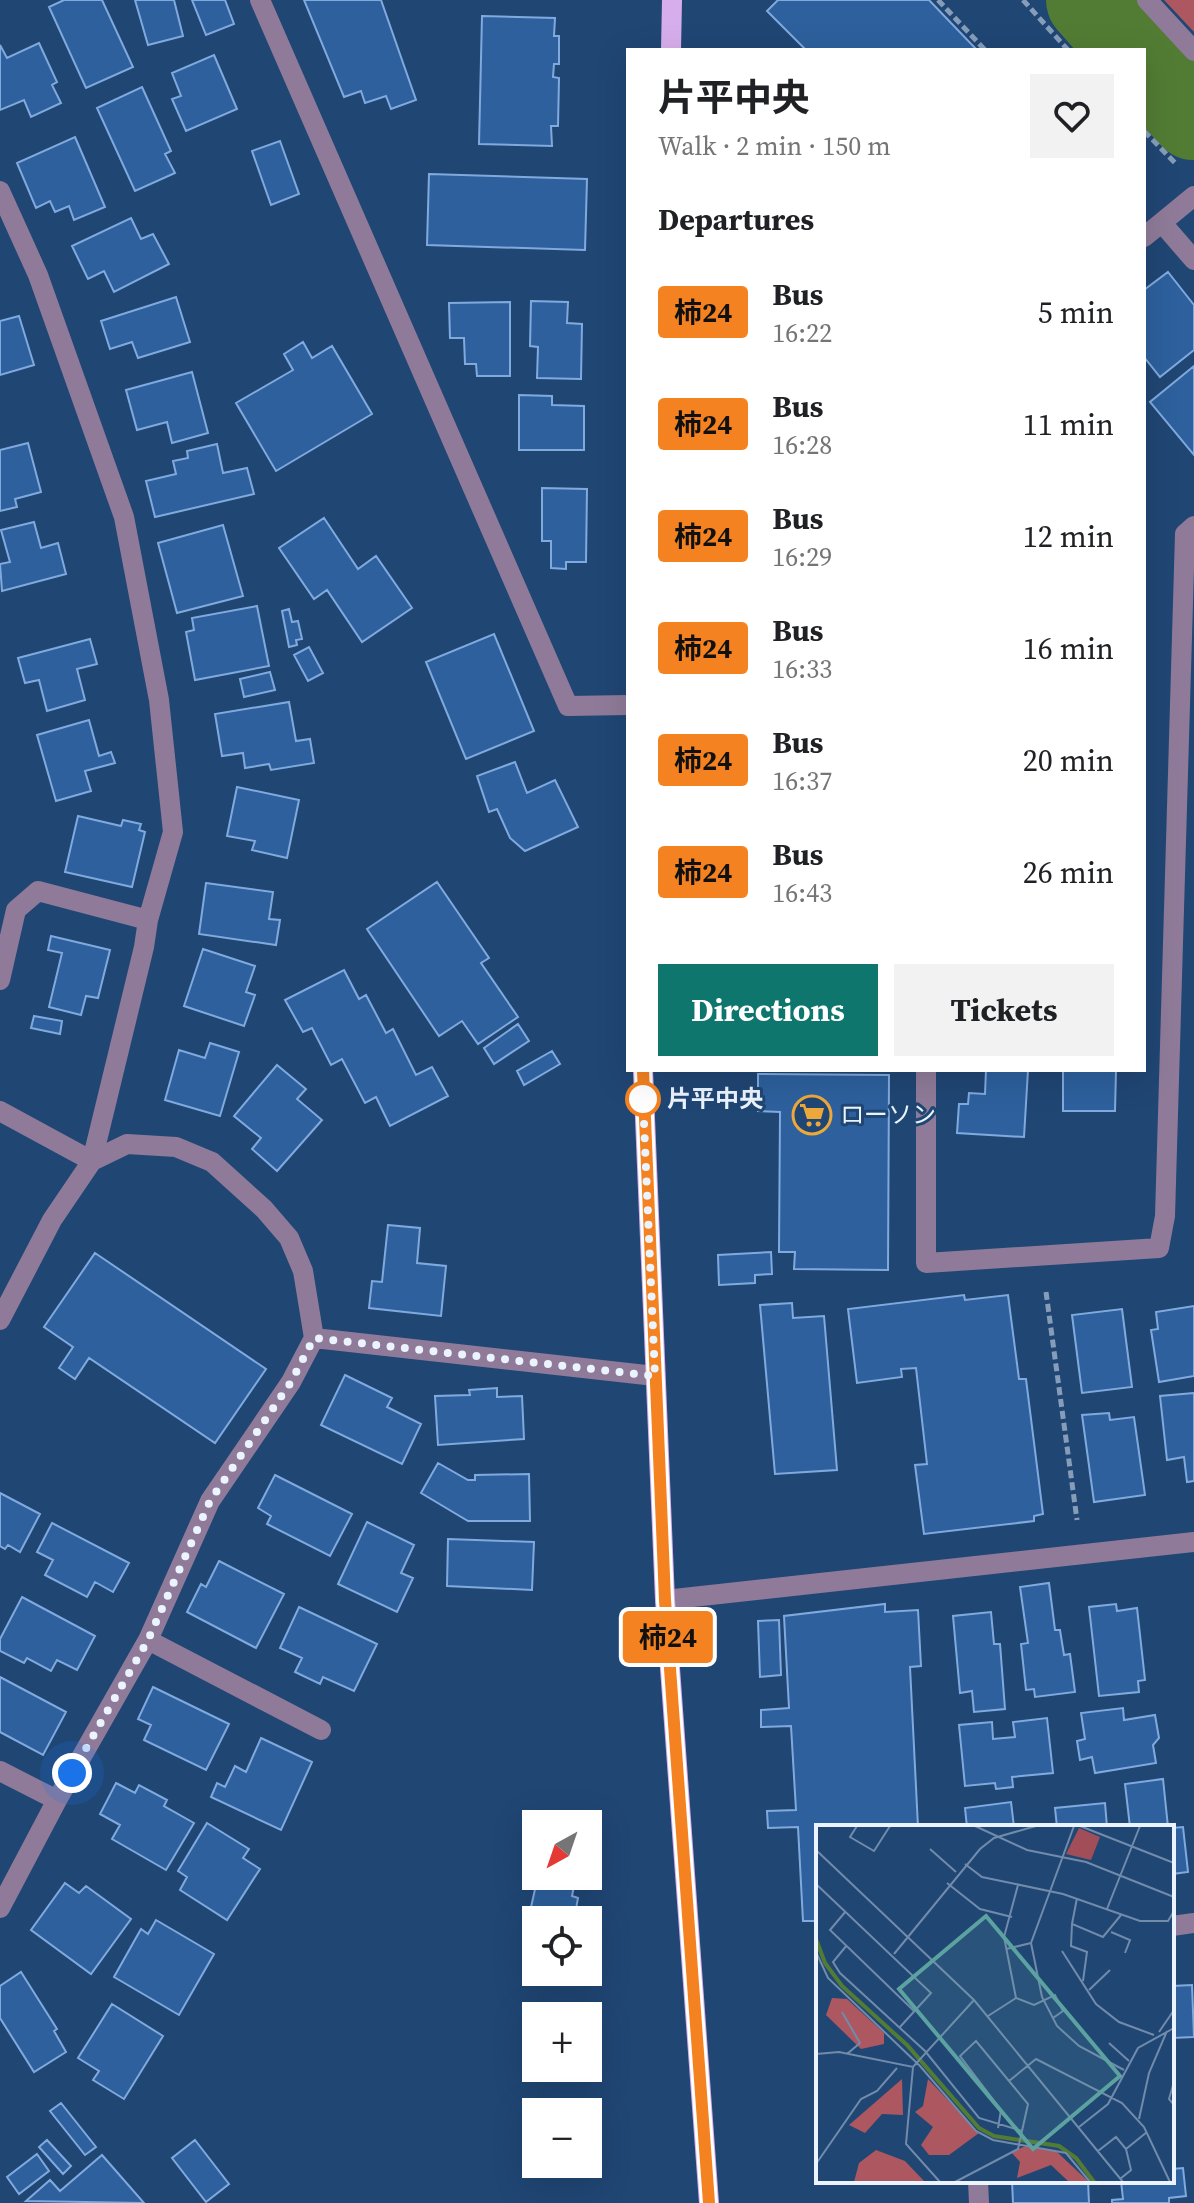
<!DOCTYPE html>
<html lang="en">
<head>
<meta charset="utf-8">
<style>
	:root { --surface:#fff; --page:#f2f2f2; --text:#202124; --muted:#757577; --accent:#0f766e }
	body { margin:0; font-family:"Source Serif 4","Noto Sans JP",serif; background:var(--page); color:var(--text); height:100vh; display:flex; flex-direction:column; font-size:30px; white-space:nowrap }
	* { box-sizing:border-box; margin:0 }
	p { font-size:26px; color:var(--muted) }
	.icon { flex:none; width:44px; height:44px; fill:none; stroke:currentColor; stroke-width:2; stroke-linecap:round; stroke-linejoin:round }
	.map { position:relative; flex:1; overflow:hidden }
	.panel { position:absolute; left:626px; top:48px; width:520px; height:1024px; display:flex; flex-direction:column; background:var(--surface); border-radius:0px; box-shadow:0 8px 32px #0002 }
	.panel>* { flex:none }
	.badge { padding:0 16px; border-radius:6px; font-size:28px; line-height:52px }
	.needle { width:52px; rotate:220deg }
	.fabs { position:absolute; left:522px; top:1810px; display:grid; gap:16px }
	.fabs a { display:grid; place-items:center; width:80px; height:80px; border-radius:0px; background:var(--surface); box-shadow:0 8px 32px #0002; font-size:40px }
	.you { position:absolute; width:40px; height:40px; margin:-20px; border:6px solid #fff; border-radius:50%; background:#1a73e8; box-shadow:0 0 0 12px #1a73e833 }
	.map>.badge { position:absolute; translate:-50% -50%; box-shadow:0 0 0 4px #fff }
	h2 { padding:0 32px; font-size:30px; line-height:72px }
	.round { display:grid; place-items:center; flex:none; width:84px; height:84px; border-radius:0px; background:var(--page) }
	.overview { display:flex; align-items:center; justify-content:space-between; height:136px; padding:0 32px }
	h1 { font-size:38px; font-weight:700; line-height:60px }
	.primary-button { display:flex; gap:16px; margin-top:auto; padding:16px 32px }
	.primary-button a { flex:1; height:92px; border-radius:0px; background:var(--accent); color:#fff; font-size:32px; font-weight:700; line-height:92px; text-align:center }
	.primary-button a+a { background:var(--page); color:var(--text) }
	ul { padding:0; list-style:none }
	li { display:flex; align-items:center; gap:24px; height:112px; padding:0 32px }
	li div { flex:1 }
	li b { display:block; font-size:30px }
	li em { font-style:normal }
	li .badge { min-width:88px; font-weight:700; text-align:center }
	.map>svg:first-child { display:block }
	.forest { fill:#ad5761 }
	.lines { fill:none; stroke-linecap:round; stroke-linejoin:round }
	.river { stroke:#527c34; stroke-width:90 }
	.building { fill:#2d609d; stroke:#80aade; stroke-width:2 }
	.path { stroke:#869db9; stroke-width:5; stroke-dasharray:8 4; stroke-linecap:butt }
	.minor { stroke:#8f7b99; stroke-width:20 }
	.major { stroke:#d7aeec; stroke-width:20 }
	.line-casing { stroke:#fff; stroke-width:18 }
	.line { stroke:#f58220; stroke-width:12 }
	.walk { stroke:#eaf3fe; stroke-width:8; stroke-dasharray:0 14.4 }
	.stop-dot { fill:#fff; stroke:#f58220; stroke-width:4 }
	.labels { text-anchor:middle; stroke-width:6; stroke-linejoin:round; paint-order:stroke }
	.stop-label { font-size:24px; font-weight:bold; fill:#eaf3fe; stroke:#204674; text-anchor:start }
	.poi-label { font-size:24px; fill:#eaf3fe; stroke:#204674; text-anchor:start }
	.inset-river { fill:none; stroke:#527c34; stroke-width:4 }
	.inset-road { fill:none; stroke:#718bab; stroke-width:2 }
	.view { fill:#5ca2a0; fill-opacity:0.15; stroke:#5ca2a0; stroke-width:4 }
	.inset-edge { fill:none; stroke:#eaf3fe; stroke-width:4 }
</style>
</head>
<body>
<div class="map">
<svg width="1194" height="2203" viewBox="0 0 1194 2203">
	<rect width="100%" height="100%" fill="#204674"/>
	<path class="forest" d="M1164 0H1194V32Z"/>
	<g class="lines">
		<path class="river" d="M1091 0 1135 50
			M1144 61 1194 115"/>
	</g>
	<path class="building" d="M64 0H102L133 67 86 88 49 7Z
		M135 0H174L183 36 148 45Z
		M192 0H225L234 24 206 35Z
		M304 0H381L416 100 391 109 386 96 365 103 361 91 344 97Z
		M778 0H929L977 50H806L767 11Z
		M482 16 555 18 554 36H559V64H554L553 77 559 78 558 126H551L552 146 479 144Z
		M39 43 57 82 52 85 61 103 31 117 24 100 0 110V45L7 58Z
		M214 55 237 109 186 131 172 99 181 96 172 73Z
		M142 87 171 151 165 154 175 173 135 191 97 108Z
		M75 137 105 207 74 220 69 206 55 212 50 201 36 208 17 163Z
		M280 141 299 194 271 205 252 151Z
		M429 174 587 179 585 250 427 245Z
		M131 218 141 239 153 234 169 264 114 292 104 271 88 279 72 246Z
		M1168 272 1194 305V350L1160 377 1144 357V290Z
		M176 297 190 342 138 358 132 342 110 349 101 321Z
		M531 301 568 302 567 323 582 324 581 379 537 378 538 347 530 346Z
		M510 302V376H477L476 364H465L464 338H450L449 303Z
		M19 316 34 365 0 375V321Z
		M303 342 312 358 332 346 372 414 276 471 236 403 293 370 284 354Z
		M1194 366V455L1150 402Z
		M192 372 208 433 172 443 167 422 137 430 126 390Z
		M519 395 552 396V405L584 406V450H519Z
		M28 443 41 492 15 499 17 507 0 511V450Z
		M217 444 223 473 247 468 254 494 155 517 146 481 176 474 173 461 188 458 187 451Z
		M542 488 587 489 586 562H566V569L551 568V541H542Z
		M324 518 358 569 376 556 412 608 362 642 327 590 314 599 279 548Z
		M34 522 41 548 58 543 66 574 2 591 0 564 10 562 1 530Z
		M223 525 243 596 177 613 158 543Z
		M257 606 269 666 195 680 186 632 194 630 192 618Z
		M289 609 292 622 298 621 302 639 296 640 297 645 289 647 282 611Z
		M494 634 534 731 466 759 426 662Z
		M90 639 97 664 77 669 85 700 47 711 39 680 25 683 18 658Z
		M309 647 323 673 308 681 294 655Z
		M270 672 275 690 244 697 240 679Z
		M289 702 296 741 310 739 314 763 271 770 269 764 245 768 243 753 222 756 215 714Z
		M89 720 99 756 111 752 115 763 85 771 91 791 56 801 37 735Z
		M515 762 527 793 555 780 578 827 525 851 510 838 497 809 489 812 477 776Z
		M237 787 299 800 287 858 252 850 255 841 227 836Z
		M78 816 121 826 123 820 141 824 139 830 145 832 132 887 65 872Z
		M437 882 489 958 481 963 518 1017 478 1044 462 1021 439 1036 367 929Z
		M206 883 273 892 269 919 280 920 276 945 199 934Z
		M51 936 110 950 98 998 86 996 81 1015 49 1007 62 953 48 950Z
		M203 949 255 966 246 992 255 995 244 1026 184 1006Z
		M344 970 359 999 366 995 386 1033 393 1029 416 1075 432 1067 448 1096 390 1126 376 1097 365 1103 342 1059 331 1065 312 1028 303 1032 285 1000Z
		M34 1016 62 1021 60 1034 31 1028Z
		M518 1024 529 1041 494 1064 484 1048Z
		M210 1043 239 1052 220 1116 165 1100 179 1050 205 1058Z
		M552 1051 560 1064 524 1085 517 1071Z
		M277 1065 306 1089 297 1099 322 1120 277 1171 252 1149 261 1138 234 1116Z
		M986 1070H1028L1024 1137 957 1133 959 1104H968L969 1093 985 1094Z
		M1063 1070H1116L1115 1111H1063Z
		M758 1074 889 1075 888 1270 794 1269 795 1252H779L780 1112 758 1111Z
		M388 1225 420 1228 417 1263 446 1266 441 1316 369 1308 372 1281 382 1282Z
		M771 1252 772 1274 755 1275V1283L719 1285 718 1255Z
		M95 1253 266 1369 215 1443 89 1358 75 1379 59 1368 73 1347 44 1327Z
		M964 1295 965 1300 1008 1295 1019 1379H1026L1043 1514 1034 1516V1521L924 1534 915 1465 927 1464 916 1368 901 1369 902 1377 857 1383 848 1309Z
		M792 1303 793 1318 824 1316 837 1470 775 1474 760 1305Z
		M1194 1306V1376L1159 1382 1151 1330 1158 1329 1156 1312Z
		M1122 1309 1132 1387 1082 1393 1072 1315Z
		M345 1375 392 1398 387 1407 421 1424 402 1464 321 1425Z
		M497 1388V1397L522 1396 524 1439 438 1445 435 1396 470 1395 469 1390Z
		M1194 1393V1481L1187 1482 1184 1457 1167 1460 1160 1396Z
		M1109 1413 1110 1420 1134 1417 1145 1495 1094 1502 1082 1415Z
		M438 1463 468 1480H475V1475L529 1474 530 1521H468L421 1493Z
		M275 1475 352 1514 330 1556 267 1524 271 1516 258 1508Z
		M0 1493 40 1514 20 1552 8 1545 5 1549 0 1546Z
		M367 1522 414 1545 401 1573 413 1578 397 1612 338 1584Z
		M52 1523 129 1563 113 1592 95 1582 87 1597 45 1575 53 1560 37 1552Z
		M448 1539 534 1542 532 1590 447 1586Z
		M219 1561 284 1594 256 1648 187 1612 201 1584 206 1587Z
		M1049 1583 1055 1630H1060L1064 1655 1070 1654 1075 1692 1035 1697 1034 1689 1026 1690 1021 1644 1028 1643 1020 1587Z
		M22 1597 95 1636 77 1670 57 1660 51 1671 27 1658 24 1663 0 1651V1639Z
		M885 1604V1612L918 1610 921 1666 910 1667 918 1827H818V1967L816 1921H803L798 1827 768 1828 767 1811 796 1810 791 1726 761 1727V1710L789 1708 784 1616Z
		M1116 1604 1117 1611 1137 1608 1145 1680 1138 1681 1139 1692 1099 1696 1089 1607Z
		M299 1607 377 1644 354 1691 323 1677 320 1684 295 1672 302 1658 280 1648Z
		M991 1612 994 1644H1000L1005 1709 974 1712 972 1691 960 1693 953 1616Z
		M779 1620 781 1675 760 1677 758 1621Z
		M0 1677 66 1712 43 1755 0 1732Z
		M153 1687 229 1724 206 1770 144 1740 151 1725 138 1719Z
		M1123 1708 1124 1720 1155 1715 1159 1738 1153 1745 1156 1763 1095 1773 1092 1757 1080 1760 1077 1741 1085 1739 1081 1713Z
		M1047 1718 1053 1773 1012 1777 1013 1787 996 1789 995 1783 965 1786 959 1725 992 1722 993 1739 1015 1737 1013 1722Z
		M261 1738 312 1762 281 1830 211 1797 217 1783 225 1787 235 1766 246 1772Z
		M1163 1779 1168 1827H1130L1125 1784Z
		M116 1783 135 1793 139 1785 167 1800 164 1806 194 1823 166 1870 112 1839 120 1825 100 1814Z
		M1011 1802 1014 1827H967L965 1808Z
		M1105 1803 1107 1827H1057L1055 1808Z
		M207 1823 249 1849 243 1858 260 1869 227 1920 180 1890 187 1877 178 1871Z
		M1183 1827 1188 1872 1172 1874V1828Z
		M538 1876H576L572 1896 578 1898 574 1920H536V1927L527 1925Z
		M65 1883 79 1893 86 1886 131 1919 91 1974 31 1930Z
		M156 1920 214 1954 179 2015 114 1977 141 1929 148 1934Z
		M21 1972 57 2029 54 2031 66 2052 34 2072 0 2018V1986Z
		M1192 1985 1194 2037 1172 2038V1986Z
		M112 2004 163 2036 124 2099 93 2080 99 2071 78 2058Z
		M61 2103 96 2147 85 2155 50 2111Z
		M47 2140 71 2166 63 2174 39 2147Z
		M195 2140 229 2184 206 2202 172 2158Z
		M37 2154 49 2171 19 2194 7 2177Z
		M102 2155 144 2203 26 2201 50 2180 60 2191Z
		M1183 2168 1186 2196 1169 2198V2203H1112V2200L1123 2199 1121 2181H1172V2169Z
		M1012 2181H1088L1089 2203H1013Z"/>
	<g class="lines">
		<path class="path" d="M938 0 985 50
			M1023 0 1068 50
			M1144 131 1177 165
			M1046 1292 1077 1520"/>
		<path class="minor" d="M260 0 568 706 628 705
			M1147 0 1194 51
			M0 191 38 275 124 517 159 700 173 832 148 920 144 947 92 1161 52 1220 0 1320
			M1162 223 1194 260
			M1144 237 1194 196
			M0 980 16 910 38 891 148 920
			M926 1070V1263L1159 1248 1165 1216 1185 534 1194 526
			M0 1111 92 1161 127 1144 176 1147 212 1162 264 1209 289 1238 303 1271 314 1338 291 1382 210 1501 148 1640 57 1800 0 1908
			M314 1338 655 1376
			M665 1600 1194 1542
			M148 1640 321 1730
			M0 1771 57 1800
			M1172 1926 1194 1923
			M978 2181 979 2203"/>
		<path class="major" d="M671 50 672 0
			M643 1070 665 1600 709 2203"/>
	</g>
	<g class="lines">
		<defs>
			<path id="line" d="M643 1070 665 1600 709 2203"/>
		</defs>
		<use href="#line" class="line-casing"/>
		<use href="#line" class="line"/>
		<path class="walk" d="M72 1773 148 1640 210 1501 291 1382 314 1338 655 1376 643 1099"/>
	</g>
	<defs>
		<symbol id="supermarket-ring" viewBox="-11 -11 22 22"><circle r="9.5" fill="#204674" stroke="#eda83c" stroke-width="1.5"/><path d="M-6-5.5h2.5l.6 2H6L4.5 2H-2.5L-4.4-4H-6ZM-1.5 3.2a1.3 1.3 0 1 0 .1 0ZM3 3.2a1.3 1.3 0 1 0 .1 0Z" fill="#eda83c"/></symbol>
	</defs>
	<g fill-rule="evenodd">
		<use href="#supermarket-ring" x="790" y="1093" width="44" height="44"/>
	</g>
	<circle class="stop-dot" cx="643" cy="1099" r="16"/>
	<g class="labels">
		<g class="stop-label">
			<text x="667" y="1107">片平中央</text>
		</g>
		<g class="poi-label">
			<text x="840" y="1123">ローソン</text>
		</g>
	</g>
	<g transform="translate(816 1825)">
		<rect width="358" height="358" fill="#204674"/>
		<path d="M263 3 284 12 275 35 250 29Z" fill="#a14e58"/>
		<path d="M16 173 31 174 68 208V219L45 224 10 190ZM86 254 87 290 66 289 49 308 33 300ZM112 254 163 308 133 330H113L105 320 117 302 99 287 107 281ZM210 321 240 326 273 357H253L235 340 201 353 204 337 195 327ZM60 325 89 336 109 357H38L43 338Z" fill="#ad5761"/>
		<path class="inset-river" d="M0 114 9 138 26 161 91 220 163 303 178 311 243 321 260 333 278 357"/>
		<path class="inset-road" d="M41 1 34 12 58 26 74 1M159 1 211 25 270 37 358 72M258 1 215 118 226 172 241 201 263 221 308 245M264 1 358 38M114 24 140 47M0 25 158 175 307 357M149 39 166 52 247 69 324 96H352L358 86M131 58 164 84 196 92M0 59 115 168 84 202M202 60 188 112 200 173 218 180 239 170 247 186 237 193M261 73 256 99 287 112 305 90M291 84 324 1M30 86 14 105 98 186M256 99 255 121 271 127 267 156M295 107 314 115 309 128M31 120 17 137 24 148 109 226 163 293 206 306M190 124 215 118M246 126 280 179 303 197 338 210M0 127 12 153 104 241 160 306 177 315 250 328 274 357M78 129 164 24 178 13 220 1M273 165 294 145M26 187 44 218 31 229M172 191 200 173M343 207 358 185M293 218 313 236M0 229 23 227 97 242 158 175M97 242 90 319 124 357M193 256 220 234 306 278 328 302 354 357M358 257 353 274 358 280M323 294 333 248 351 206M263 302 292 279 322 223 358 203M310 324 331 307M282 326 300 312 310 324 315 345 304 354M0 339 45 274 61 266 81 243M139 357 202 324 212 279 160 216 144 231 185 285 182 303"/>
		<path class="view" d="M170 91 304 251 217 324 83 164Z"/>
		<rect width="358" height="358" class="inset-edge"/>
	</g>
</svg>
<div class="fabs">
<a><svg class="needle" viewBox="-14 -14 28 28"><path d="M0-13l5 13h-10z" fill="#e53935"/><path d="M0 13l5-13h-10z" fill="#757577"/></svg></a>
<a><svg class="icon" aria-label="locate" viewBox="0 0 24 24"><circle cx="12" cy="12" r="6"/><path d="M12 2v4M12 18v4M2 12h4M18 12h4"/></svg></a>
<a>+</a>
<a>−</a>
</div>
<div class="you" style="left:72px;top:1773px"></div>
<b class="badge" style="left:668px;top:1637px;background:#f58220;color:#111">柿24</b>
<section class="panel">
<div class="overview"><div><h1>片平中央</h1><p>Walk · 2 min · 150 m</p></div><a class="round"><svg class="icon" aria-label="heart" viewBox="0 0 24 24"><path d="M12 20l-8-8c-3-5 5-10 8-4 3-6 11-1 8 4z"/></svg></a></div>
<h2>Departures</h2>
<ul>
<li><span class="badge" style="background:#f58220;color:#111">柿24</span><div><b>Bus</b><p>16:22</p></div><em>5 min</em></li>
<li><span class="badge" style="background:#f58220;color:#111">柿24</span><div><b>Bus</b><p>16:28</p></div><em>11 min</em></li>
<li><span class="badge" style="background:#f58220;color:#111">柿24</span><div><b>Bus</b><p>16:29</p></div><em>12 min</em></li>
<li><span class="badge" style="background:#f58220;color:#111">柿24</span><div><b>Bus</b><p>16:33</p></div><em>16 min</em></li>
<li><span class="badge" style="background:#f58220;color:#111">柿24</span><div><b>Bus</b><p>16:37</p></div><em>20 min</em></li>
<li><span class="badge" style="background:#f58220;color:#111">柿24</span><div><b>Bus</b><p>16:43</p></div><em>26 min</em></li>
</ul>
<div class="primary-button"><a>Directions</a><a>Tickets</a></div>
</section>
</div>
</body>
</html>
